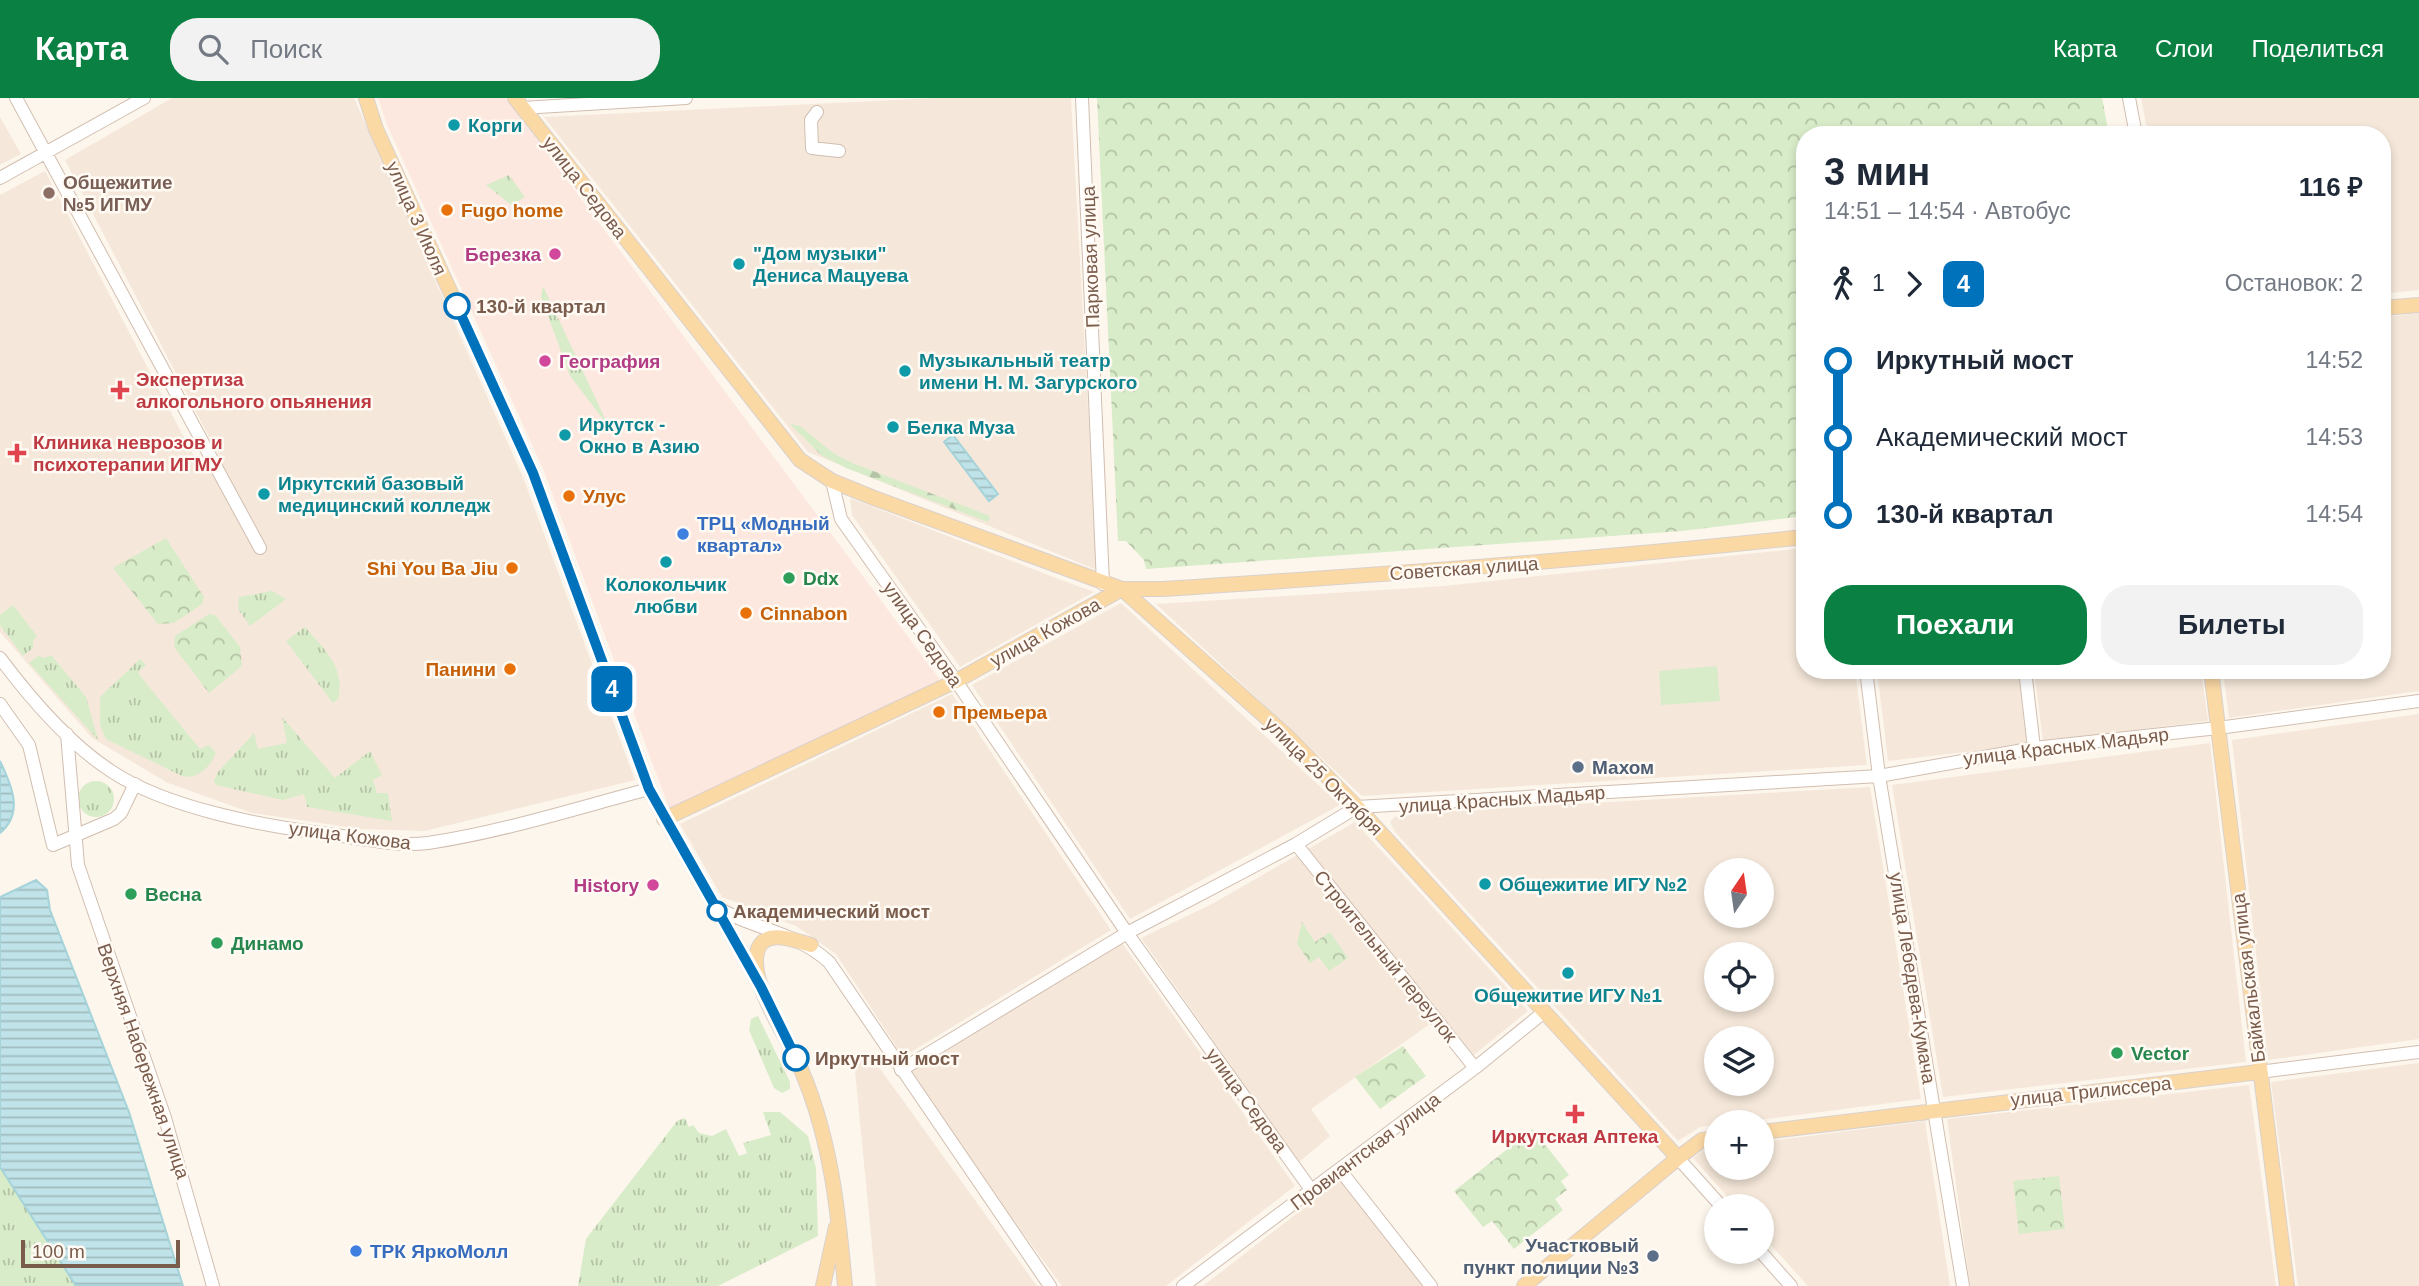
<!DOCTYPE html>
<html lang="ru">
<head>
<meta charset="utf-8">
<style>
	:root { --surface:#fff; --page:#f2f2f3; --text:#1f2937; --muted:#747a83; --accent:#0b8043 }
	body { margin:0; font-family:Helvetica,sans-serif; background:var(--page); color:var(--text); height:100vh; display:flex; flex-direction:column; font-size:26px; white-space:nowrap }
	* { box-sizing:border-box; margin:0 }
	p { font-size:23px; color:var(--muted) }
	.icon { flex:none; width:38px; height:38px; fill:none; stroke:currentColor; stroke-width:2; stroke-linecap:round; stroke-linejoin:round }
	.map { position:relative; flex:1; overflow:hidden }
	.panel { position:absolute; left:1796px; top:28px; width:595px; height:553px; display:flex; flex-direction:column; background:var(--surface); border-radius:28px; box-shadow:0 4px 10px #0003 }
	.panel>* { flex:none }
	.badge { padding:0 14px; border-radius:10px; font-size:24px; line-height:46px }
	.needle { width:46px; rotate:13deg }
	.buttons { position:absolute; left:1704px; top:760px; display:grid; gap:14px }
	.buttons a { display:grid; place-items:center; width:70px; height:70px; border-radius:50%; background:var(--surface); box-shadow:0 4px 10px #0003; font-size:35px }
	.scale { position:absolute; left:21px; bottom:18px; width:159px; box-sizing:border-box; padding-left:7px; border:4px solid #7a5c4d; border-top:0; font-size:19px; line-height:24px; white-space:nowrap; color:#7a5c4d; -webkit-text-stroke:5px #fffaf3; paint-order:stroke }
	.map>.badge { position:absolute; translate:-50% -50%; box-shadow:0 0 0 4px #fff }
	.legs { display:flex; align-items:center; gap:10px; height:77px; padding:0 28px; font-size:23px }
	.legs p { margin-inline-start:auto }
	.head { display:flex; align-items:center; justify-content:space-between; height:119px; padding:0 28px }
	h1 { font-size:38px; font-weight:800; line-height:52px }
	.cta { display:flex; gap:14px; margin-top:auto; padding:14px 28px }
	.cta a { flex:1; height:80px; border-radius:28px; background:var(--accent); color:#fff; font-size:28px; font-weight:800; line-height:80px; text-align:center }
	.cta a+a { background:var(--page); color:var(--text) }
	ul { padding:0 28px; list-style:none }
	li { display:flex; align-items:center; gap:24px; height:77px; font-size:26px }
	li i { display:grid; place-items:center; width:10px; height:100%; margin:0 9px; background:currentColor }
	li i::after { content:''; width:18px; height:18px; margin:-9px; border:5px solid; border-radius:50%; background:var(--surface) }
	li p { margin-inline-start:auto }
	li:first-child i { background:linear-gradient(#0000 50%,currentColor 0) }
	li:last-child i { background:linear-gradient(currentColor 50%,#0000 0) }
	header { display:flex; align-items:center; gap:42px; box-sizing:border-box; height:98px; padding:0 35px; background:var(--accent); color:#fff }
	header strong { font-size:33px }
	nav { display:flex; gap:38px; margin-inline-start:auto; font-size:24px }
	.search { width:490px; height:63px; background:var(--page); display:flex; align-items:center; gap:18px; box-sizing:border-box; padding:0 24px; border-radius:28px; color:var(--muted); font-size:26px }
	.map>svg:first-child { display:block }
	.residential { fill:#f5e8da; fill-rule:evenodd }
	.commercial { fill:#fde8e0 }
	.grass { fill:url(#grass-tufts) }
	.forest { fill:url(#forest-firs) }
	.park { fill:url(#park-crowns) }
	.garden { fill:#d8ecc9 }
	.water { fill:url(#water-rules); stroke:#a5d3da; stroke-width:2 }
	.lines { fill:none; stroke-linecap:round; stroke-linejoin:round }
	.minor-casing { stroke:#d1beb0; stroke-width:14 }
	.major-casing { stroke:#dad1cd; stroke-width:16 }
	.minor { stroke:#fff; stroke-width:12 }
	.major { stroke:#fbd9a5; stroke-width:14 }
	.line-1-casing { stroke:#fff; stroke-width:16 }
	.line-1 { stroke:#0072bc; stroke-width:10 }
	.culture-dot { fill:#0f9aa8; stroke:#fffaf3; stroke-width:2.5 }
	.education-dot { fill:#8d6e63; stroke:#fffaf3; stroke-width:2.5 }
	.food-dot { fill:#e8710a; stroke:#fffaf3; stroke-width:2.5 }
	.hotel-dot { fill:#d1479c; stroke:#fffaf3; stroke-width:2.5 }
	.stop-1-dot { fill:#fff; stroke:#0072bc; stroke-width:3.5 }
	.health-dot { fill:#e0444e; stroke:#fffaf3; stroke-width:2.5 }
	.shop-dot { fill:#3f7fe0; stroke:#fffaf3; stroke-width:2.5 }
	.leisure-dot { fill:#2e9e5b; stroke:#fffaf3; stroke-width:2.5 }
	.service-dot { fill:#5c6f8a; stroke:#fffaf3; stroke-width:2.5 }
	.labels { text-anchor:middle; stroke-width:5; stroke-linejoin:round; paint-order:stroke }
	.culture-label { font-size:19px; font-weight:bold; fill:#0d838f; stroke:#fffaf3; text-anchor:start }
	.education-label { font-size:19px; font-weight:bold; fill:#785e54; stroke:#fffaf3; text-anchor:start }
	.street-label { font-size:19px; fill:#7a5c4d; stroke:#fffaf3 }
	.food-label { font-size:19px; font-weight:bold; fill:#c56008; stroke:#fffaf3; text-anchor:start }
	.hotel-label { font-size:19px; font-weight:bold; fill:#b23c85; stroke:#fffaf3; text-anchor:end }
	.stop-label { font-size:19px; font-weight:bold; fill:#7a5c4d; stroke:#fffaf3; text-anchor:start }
	.health-label { font-size:19px; font-weight:bold; fill:#be3a42; stroke:#fffaf3; text-anchor:start }
	.shop-label { font-size:19px; font-weight:bold; fill:#366cbe; stroke:#fffaf3; text-anchor:start }
	.leisure-label { font-size:19px; font-weight:bold; fill:#27864d; stroke:#fffaf3; text-anchor:start }
	.service-label { font-size:19px; font-weight:bold; fill:#4e5e75; stroke:#fffaf3; text-anchor:start }
</style>
</head>
<body>
<header>
<strong>Карта</strong>
<div class="search"><svg class="icon" aria-label="search" viewBox="0 0 24 24"><circle cx="10" cy="10" r="6"/><path d="M15 15l6 6"/></svg>Поиск</div>
<nav><a>Карта</a><a>Слои</a><a>Поделиться</a></nav>
</header>
<div class="map">
<svg width="2419" height="1188" viewBox="0 0 2419 1188">
	<defs>
		<pattern id="grass-tufts" width="24" height="20" patternUnits="userSpaceOnUse" patternTransform="scale(1.75)"><rect width="24" height="20" fill="#d8ecc9"/><path d="M3 7l-1-3M5 7V3M7 7l1-3M15 17l-1-3M17 17v-4M19 17l1-3" fill="none" stroke="#b4c2a5"/></pattern>
		<pattern id="forest-firs" width="22" height="20" patternUnits="userSpaceOnUse" patternTransform="scale(1.75)"><rect width="22" height="20" fill="#d8ecc9"/><path d="M5 1l3.5 6h-7zM16 11l3.5 6h-7z" fill="#b4c2a5"/></pattern>
		<pattern id="park-crowns" width="20" height="18" patternUnits="userSpaceOnUse" patternTransform="scale(1.75)"><rect width="20" height="18" fill="#d8ecc9"/><path d="M2 6a3 3 0 1 1 6 0M12 15a3 3 0 1 1 6 0" fill="none" stroke="#b4c2a5"/></pattern>
		<pattern id="water-rules" width="6" height="5" patternUnits="userSpaceOnUse" patternTransform="scale(1.75)"><rect width="6" height="5" fill="#bfe3e8"/><path d="M0 2.5h6" fill="none" stroke="#a0bbbe"/></pattern>
	</defs>
	<rect width="100%" height="100%" fill="#fdf6ec"/>
	<path class="residential" d="M172 0H354L523 379 635 682 425 733 361 731 252 715 168 685 92 640 0 534V97L45 73 201 372 221 362 65 62Z
		M936 0H1071L1097 472 808 354 544 19Z
		M2141 0H2419V192L2382 196V37H2148Z
		M0 19 21 56 0 67Z
		M2419 215V593L2229 620 2223 572H2382V219Z
		M850 400 1064 483 1094 494 960 569 852 417Z
		M1804 450V572H1855L1867 667 1362 698 1156 506 1444 488Z
		M1121 505 1340 707 1130 821 972 587Z
		M1877 572H2018L2027 647 1888 663Z
		M2034 572H2201L2208 623 2043 643Z
		M952 596 1111 832 903 959 836 856 796 828 722 799 680 726Z
		M2419 616V941L2268 962 2232 642Z
		M2210 645 2246 964 1943 999 1892 687Z
		M1870 689 1921 1001 1744 1024H1717V1027L1700 1029 1678 1043 1395 734 1390 724 1394 719 1418 715ZM1717 772H1762V817H1717ZM1717 856H1762V901H1717ZM1717 940H1762V985H1717Z
		M1355 724 1528 913 1474 957 1441 918 1311 1011 1330 1038 1299 1064 1141 840 1212 806Z
		M1122 845 1295 1088 1166 1188H1062L945 1030 908 971Z
		M868 954 1037 1188H876L854 963Z
		M2419 965V1188H2298L2271 984Z
		M2249 987 2276 1188H1970L1947 1021Z
		M1925 1023 1950 1188H1808L1762 1137V1108H1736L1693 1060 1705 1051 1717 1050V1069H1762V1044Z
		M1340 1082 1425 1188H1203Z"/>
	<path class="commercial" d="M378 0H506L941 583 669 710 543 371 387 27Z"/>
	<path class="grass" d="M509 77 525 99 511 107 486 87Z
		M543 188 609 329 570 278 541 199Z
		M272 493 286 501 250 528 238 511 239 499Z
		M13 507 37 538 33 542V550L23 558 0 527V517Z
		M305 529C324 551 346 570 338 601L333 605 286 543Z
		M51 557 86 599 98 642 29 565 38 558 45 560Z
		M140 561 146 567 138 574 141 579 200 651 209 647 216 655C210 669 198 682 182 678L106 641 100 627V599Z
		M282 619 335 680 370 653 382 677 373 682 377 695H388L392 723 307 709 304 696 283 702 216 687 214 683 218 674 254 635 258 651 287 645Z
		M78 701a18 18 0 1 1 36 0a18 18 0 1 1-36 0Z
		M758 918 790 984V991L782 995 774 990 749 932 751 921Z
		M763 1014H780L808 1038 816 1070 818 1138 718 1188H578L586 1141 677 1023 685 1020 689 1029 693 1027 699 1035 712 1038 726 1031 739 1058 747 1055 743 1045 771 1037Z
		M0 1069 76 1188H0Z"/>
	<path class="forest" d="M790 326 800 328 833 355 855 366 990 418 988 424 846 370 821 357Z"/>
	<path class="park" d="M1097 0H2102L2109 37H1804V418L1682 433 1146 471 1144 462 1126 443H1118Z
		M166 440 204 499 202 506 174 525 158 526 113 470Z
		M209 516 215 517 240 549 242 568 209 595 174 549 175 538Z
		M1302 824 1315 844 1330 834 1348 860 1329 873 1319 859 1310 865 1297 846Z
		M1403 948 1426 978 1380 1011 1355 979Z
		M1533 1031 1569 1077 1561 1083 1567 1092 1555 1101 1563 1112 1514 1151 1492 1123 1483 1129 1454 1093Z
		M2059 1078 2065 1131 2019 1136 2013 1083Z"/>
	<path class="garden" d="M1717 568 1720 603 1661 607 1659 573Z"/>
	<path class="water" d="M953 337 998 396 989 403 944 344Z
		M0 663C12 688 24 715 0 735Z
		M36 782 47 792 50 812 129 1014 183 1188H76L0 1069V799Z"/>
	<g class="lines">
		<defs>
			<path id="minor" d="M16 0 260 450
				M1082 0 1103 486
				M2129 0 2136 37
				M522 10 686 0
				M817 14 811 22 812 50 839 53
				M0 80 144 0
				M832 383 841 421 956 583 1127 835 1312 1093
				M0 560C30 600 68 645 111 673 166 710 263 728 328 736 360 740 396 749 428 745 502 734 577 710 649 691
				M1866 572 1879 678 1963 1188
				M2025 572 2034 650
				M0 606 29 647 53 747 114 721 121 715 135 686
				M67 636 78 767 165 1020 213 1188
				M1296 746 1475 970
				M715 808C753 832 793 832 829 864L1050 1188
				M901 972 1127 835 1296 746 1357 709 1879 678 2034 650 2218 630 2419 603
				M2259 974 2419 954
				M1678 1060 1721 1108
				M1340 1072 1431 1188
				M1760 1153 1791 1188
				M1183 1188 1475 970 1544 914"/>
			<path id="major" d="M366 0 376 31 533 375 649 691 761 889
				M515 0 800 362 832 383 874 400 1122 491 1288 639 1357 709 1678 1060
				M2382 210 2419 207
				M2211 572 2287 1188
				M664 721 956 583 1122 491H1163C1377 477 1591 462 1804 439
				M811 847C796 843 766 830 758 851 747 881 784 933 796 960 830 1033 838 1109 845 1188
				M1762 1034 2259 974
				M823 1188 836 1129
				M1524 1188 1678 1060 1702 1042 1717 1040"/>
		</defs>
		<use href="#minor" class="minor-casing"/>
		<use href="#major" class="major-casing"/>
		<use href="#minor" class="minor"/>
		<use href="#major" class="major"/>
	</g>
	<g class="lines">
		<defs>
			<path id="line-1" d="M457 208 533 375 649 691 761 889 796 960"/>
		</defs>
		<use href="#line-1" class="line-1-casing"/>
		<use href="#line-1" class="line-1"/>
	</g>
	<g class="culture-dot">
		<circle cx="454" cy="27" r="7"/>
		<circle cx="739" cy="166" r="7"/>
		<circle cx="905" cy="273" r="7"/>
		<circle cx="893" cy="329" r="7"/>
		<circle cx="565" cy="337" r="7"/>
		<circle cx="264" cy="396" r="7"/>
		<circle cx="666" cy="464" r="7"/>
		<circle cx="1485" cy="786" r="7"/>
		<circle cx="1568" cy="875" r="7"/>
	</g>
	<circle class="education-dot" cx="49" cy="95" r="7"/>
	<g class="food-dot">
		<circle cx="447" cy="112" r="7"/>
		<circle cx="569" cy="398" r="7"/>
		<circle cx="512" cy="470" r="7"/>
		<circle cx="746" cy="515" r="7"/>
		<circle cx="510" cy="571" r="7"/>
		<circle cx="939" cy="614" r="7"/>
	</g>
	<g class="hotel-dot">
		<circle cx="555" cy="156" r="7"/>
		<circle cx="545" cy="263" r="7"/>
		<circle cx="653" cy="787" r="7"/>
	</g>
	<g class="stop-1-dot">
		<circle cx="457" cy="208" r="12"/>
		<circle cx="717" cy="813" r="9"/>
		<circle cx="796" cy="960" r="12"/>
	</g>
	<g class="health-dot">
		<path d="M116.5 281.5h7v7h7v7h-7v7h-7v-7h-7v-7h7z"/>
		<path d="M13.5 344.5h7v7h7v7h-7v7h-7v-7h-7v-7h7z"/>
		<path d="M1571.5 1005.5h7v7h7v7h-7v7h-7v-7h-7v-7h7z"/>
	</g>
	<g class="shop-dot">
		<circle cx="683" cy="436" r="7"/>
		<circle cx="356" cy="1153" r="7"/>
	</g>
	<g class="leisure-dot">
		<circle cx="789" cy="480" r="7"/>
		<circle cx="131" cy="796" r="7"/>
		<circle cx="217" cy="845" r="7"/>
		<circle cx="2117" cy="955" r="7"/>
	</g>
	<g class="service-dot">
		<circle cx="1578" cy="669" r="7"/>
		<circle cx="1653" cy="1158" r="7"/>
	</g>
	<g class="labels">
		<g class="culture-label">
			<text x="468" y="34">Корги</text>
			<text x="753" y="162">"Дом музыки"<tspan x="753" dy="22">Дениса Мацуева</tspan></text>
			<text x="919" y="269">Музыкальный театр<tspan x="919" dy="22">имени Н. М. Загурского</tspan></text>
			<text x="579" y="333">Иркутск -<tspan x="579" dy="22">Окно в Азию</tspan></text>
			<text x="907" y="336">Белка Муза</text>
			<text x="278" y="392">Иркутский базовый<tspan x="278" dy="22">медицинский колледж</tspan></text>
			<text x="666" y="493" text-anchor="middle">Колокольчик<tspan x="666" dy="22">любви</tspan></text>
			<text x="1499" y="793">Общежитие ИГУ №2</text>
			<text x="1568" y="904" text-anchor="middle">Общежитие ИГУ №1</text>
		</g>
		<g class="education-label">
			<text x="63" y="91">Общежитие<tspan x="63" dy="22">№5 ИГМУ</tspan></text>
		</g>
		<g class="street-label">
			<text transform="translate(585 89) rotate(52)" y="7">улица Седова</text>
			<text transform="translate(417 120) rotate(66)" y="7">улица 3 Июля</text>
			<text transform="translate(1090 159) rotate(-92)" y="7">Парковая улица</text>
			<text transform="translate(1464 470) rotate(-4)" y="7">Советская улица</text>
			<text transform="translate(1045 534) rotate(-29)" y="7">улица Кожова</text>
			<text transform="translate(923 536) rotate(55)" y="7">улица Седова</text>
			<text transform="translate(2066 648) rotate(-7)" y="7">улица Красных Мадьяр</text>
			<text transform="translate(1324 678) rotate(45)" y="7">улица 25 Октября</text>
			<text transform="translate(1502 701) rotate(-4)" y="7">улица Красных Мадьяр</text>
			<text transform="translate(350 737) rotate(7)" y="7">улица Кожова</text>
			<text transform="translate(1386 858) rotate(51)" y="7">Строительный переулок</text>
			<text transform="translate(1913 880) rotate(81)" y="7">улица Лебедева-Кумача</text>
			<text transform="translate(2248 880) rotate(-97)" y="7">Байкальская улица</text>
			<text transform="translate(144 963) rotate(71)" y="7">Верхняя Набережная улица</text>
			<text transform="translate(2091 993) rotate(-6)" y="7">улица Трилиссера</text>
			<text transform="translate(1247 1002) rotate(54)" y="7">улица Седова</text>
			<text transform="translate(1365 1053) rotate(-37)" y="7">Провиантская улица</text>
		</g>
		<g class="food-label">
			<text x="461" y="119">Fugo home</text>
			<text x="583" y="405">Улус</text>
			<text x="498" y="477" text-anchor="end">Shi You Ba Jiu</text>
			<text x="760" y="522">Cinnabon</text>
			<text x="496" y="578" text-anchor="end">Панини</text>
			<text x="953" y="621">Премьера</text>
		</g>
		<g class="hotel-label">
			<text x="541" y="163">Березка</text>
			<text x="559" y="270" text-anchor="start">География</text>
			<text x="639" y="794">History</text>
		</g>
		<g class="stop-label">
			<text x="476" y="215">130-й квартал</text>
			<text x="733" y="820">Академический мост</text>
			<text x="815" y="967">Иркутный мост</text>
		</g>
		<g class="health-label">
			<text x="136" y="288">Экспертиза<tspan x="136" dy="22">алкогольного опьянения</tspan></text>
			<text x="33" y="351">Клиника неврозов и<tspan x="33" dy="22">психотерапии ИГМУ</tspan></text>
			<text x="1575" y="1045" text-anchor="middle">Иркутская Аптека</text>
		</g>
		<g class="shop-label">
			<text x="697" y="432">ТРЦ «Модный<tspan x="697" dy="22">квартал»</tspan></text>
			<text x="370" y="1160">ТРК ЯркоМолл</text>
		</g>
		<g class="leisure-label">
			<text x="803" y="487">Ddx</text>
			<text x="145" y="803">Весна</text>
			<text x="231" y="852">Динамо</text>
			<text x="2131" y="962">Vector</text>
		</g>
		<g class="service-label">
			<text x="1592" y="676">Махом</text>
			<text x="1639" y="1154" text-anchor="end">Участковый<tspan x="1639" dy="22">пункт полиции №3</tspan></text>
		</g>
	</g>
</svg>
<div class="buttons">
<a><svg class="needle" viewBox="-14 -14 28 28"><path d="M0-13l5 13h-10z" fill="#e53935"/><path d="M0 13l5-13h-10z" fill="#747a83"/></svg></a>
<a><svg class="icon" aria-label="locate" viewBox="0 0 24 24"><circle cx="12" cy="12" r="6"/><path d="M12 2v4M12 18v4M2 12h4M18 12h4"/></svg></a>
<a><svg class="icon" aria-label="layers" viewBox="0 0 24 24"><path d="M12 4l9 5-9 5-9-5zM3 14l9 5 9-5"/></svg></a>
<a>+</a>
<a>−</a>
</div>
<div class="scale">100 m</div>
<b class="badge" style="left:612px;top:591px;background:#0072bc;color:#fff">4</b>
<section class="panel">
<div class="head"><div><h1>3 мин</h1><p>14:51 – 14:54 · Автобус</p></div><b>116 ₽</b></div>
<div class="legs"><svg class="icon" aria-label="walk" viewBox="0 0 24 24"><circle cx="13" cy="4" r="2"/><path d="M13 8l-2 6 4 7M11 14l-3 7M7 12l3-4h3l4 4"/></svg>1<svg class="icon" aria-label="forward" viewBox="0 0 24 24"><path d="M9 5l7 7-7 7"/></svg><b class="badge" style="background:#0072bc;color:#fff">4</b><p>Остановок: 2</p></div>
<ul>
<li><i style="color:#0072bc"></i><b>Иркутный мост</b><p>14:52</p></li>
<li><i style="color:#0072bc"></i><span>Академический мост</span><p>14:53</p></li>
<li><i style="color:#0072bc"></i><b>130-й квартал</b><p>14:54</p></li>
</ul>
<div class="cta"><a>Поехали</a><a>Билеты</a></div>
</section>
</div>
</body>
</html>
